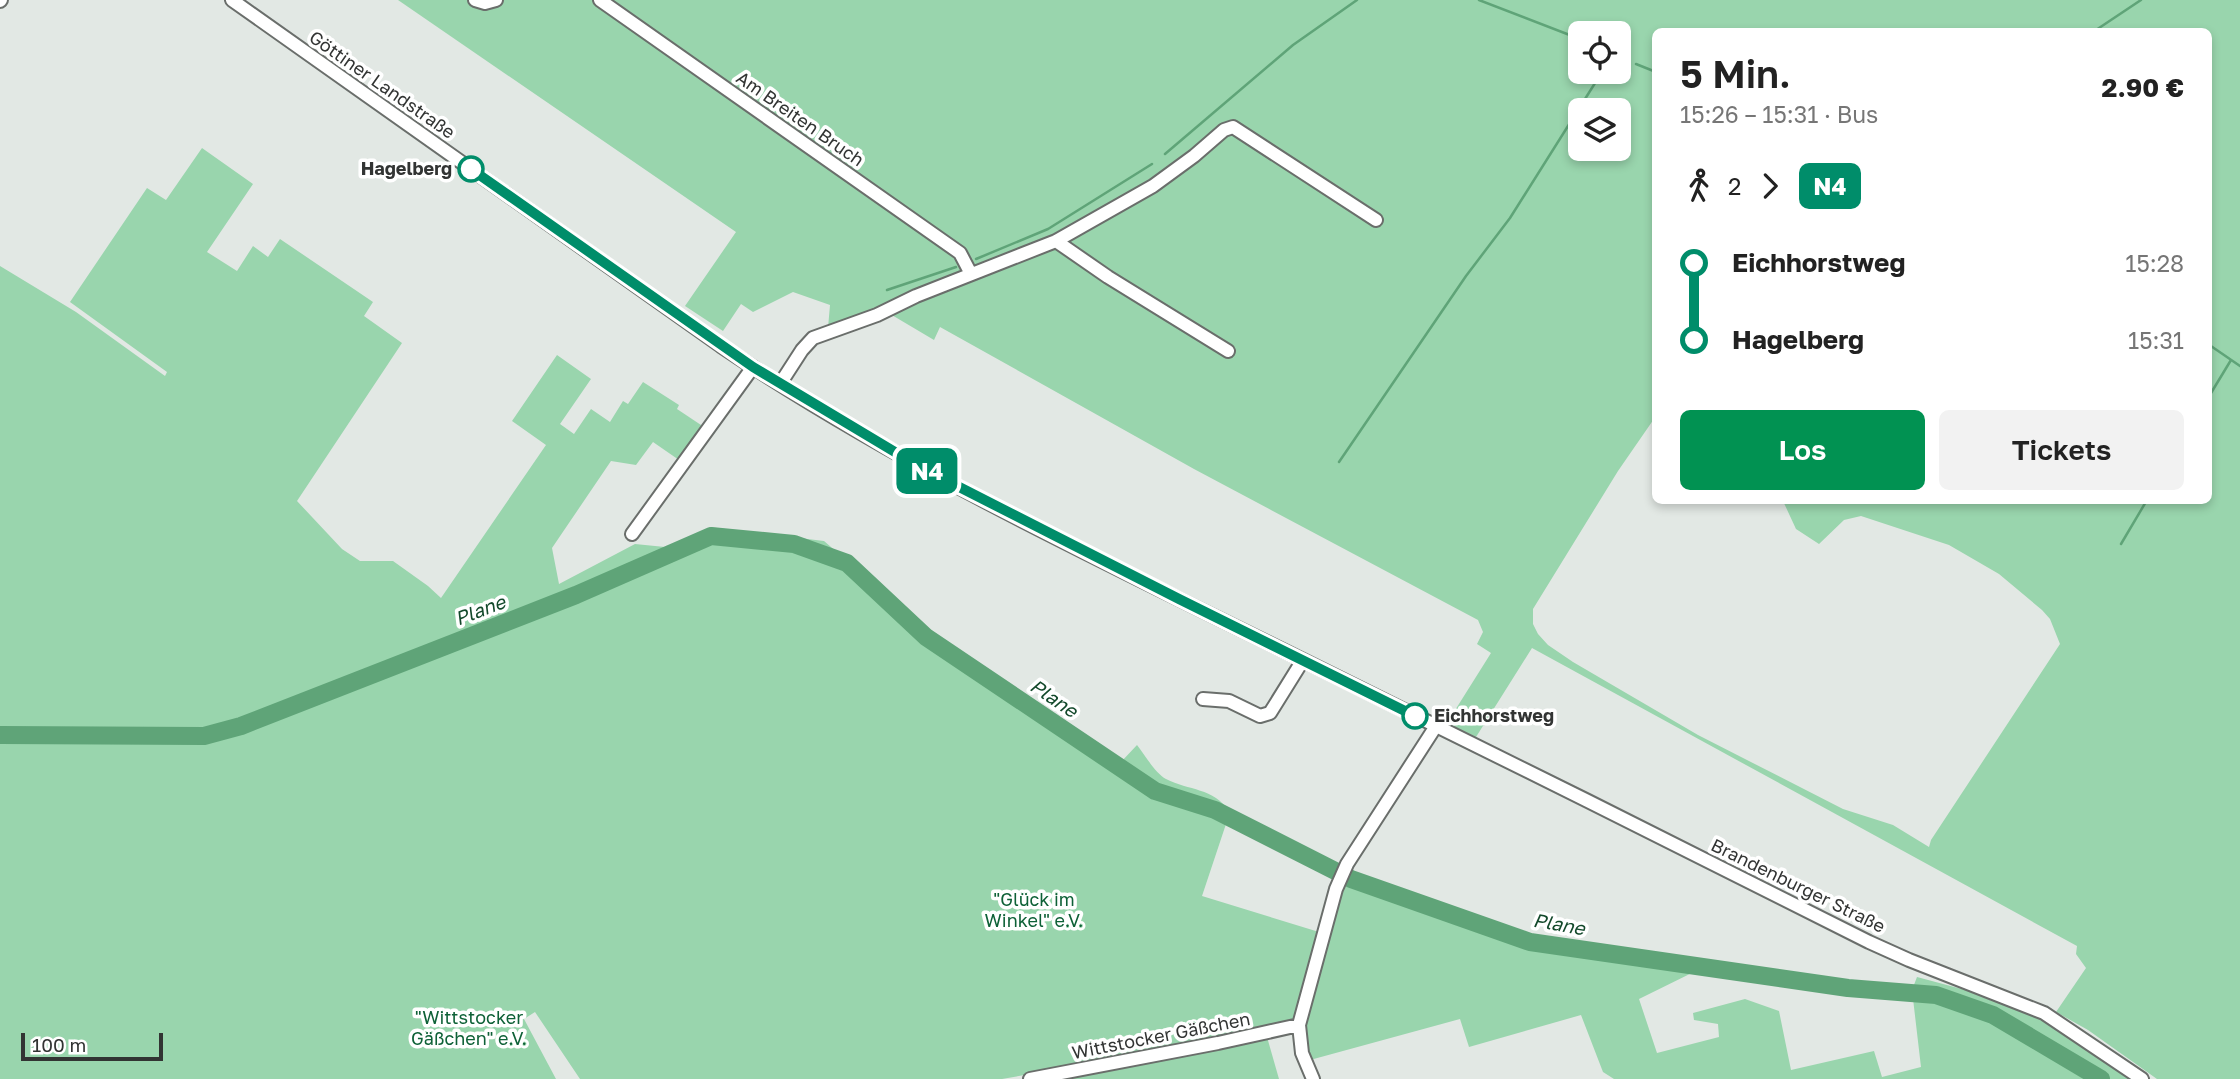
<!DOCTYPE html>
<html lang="de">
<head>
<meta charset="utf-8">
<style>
	:root { --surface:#fff; --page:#f2f2f2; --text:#222; --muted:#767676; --accent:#019252 }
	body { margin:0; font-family:"Golos Text",sans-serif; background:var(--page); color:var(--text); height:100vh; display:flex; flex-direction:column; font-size:26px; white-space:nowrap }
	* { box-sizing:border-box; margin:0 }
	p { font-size:23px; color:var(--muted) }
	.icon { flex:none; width:38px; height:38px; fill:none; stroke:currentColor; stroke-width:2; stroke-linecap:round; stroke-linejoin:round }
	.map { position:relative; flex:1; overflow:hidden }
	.panel { position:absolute; left:1652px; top:28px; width:560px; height:476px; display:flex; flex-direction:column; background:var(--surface); border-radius:10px; box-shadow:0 4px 10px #0003 }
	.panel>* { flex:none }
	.badge { padding:0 14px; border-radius:10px; font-size:24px; line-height:46px }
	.tools { position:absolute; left:1568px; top:21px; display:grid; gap:14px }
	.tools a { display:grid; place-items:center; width:63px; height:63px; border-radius:10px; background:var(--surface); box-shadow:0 4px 10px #0003; font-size:35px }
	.scale { position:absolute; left:21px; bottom:18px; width:142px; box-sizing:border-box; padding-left:7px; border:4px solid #323433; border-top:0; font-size:19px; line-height:24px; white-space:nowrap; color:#323433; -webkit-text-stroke:5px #fff; paint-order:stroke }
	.map>.badge { position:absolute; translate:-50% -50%; box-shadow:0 0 0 4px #fff }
	.legs { display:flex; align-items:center; gap:10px; height:77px; padding:0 28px; font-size:23px }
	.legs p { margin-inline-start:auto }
	.head { display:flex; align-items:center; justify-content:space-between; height:119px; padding:0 28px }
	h1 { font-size:38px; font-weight:600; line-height:52px }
	.action { display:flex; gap:14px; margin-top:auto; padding:14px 28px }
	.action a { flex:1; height:80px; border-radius:10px; background:var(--accent); color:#fff; font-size:28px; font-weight:600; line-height:80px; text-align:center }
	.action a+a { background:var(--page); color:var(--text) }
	ul { padding:0 28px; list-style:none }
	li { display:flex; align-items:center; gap:24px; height:77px; font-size:26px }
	li i { display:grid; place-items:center; width:10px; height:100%; margin:0 9px; background:currentColor }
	li i::after { content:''; width:18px; height:18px; margin:-9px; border:5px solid; border-radius:50%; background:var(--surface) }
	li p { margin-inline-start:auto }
	li:first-child i { background:linear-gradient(#0000 50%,currentColor 0) }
	li:last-child i { background:linear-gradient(currentColor 50%,#0000 0) }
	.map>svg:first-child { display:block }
	.green { fill:#99d5ad; fill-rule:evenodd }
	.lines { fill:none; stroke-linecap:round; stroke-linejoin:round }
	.stream { stroke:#5fa478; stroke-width:2.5 }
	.river { stroke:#5fa478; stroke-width:18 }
	.minor-casing { stroke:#6a6e6b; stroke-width:16 }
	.minor { stroke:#fff; stroke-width:12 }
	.line-1-casing { stroke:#fff; stroke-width:16 }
	.line-1 { stroke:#008d6a; stroke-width:10 }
	.stop-1-dot { fill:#fff; stroke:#008d6a; stroke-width:3.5 }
	.labels { text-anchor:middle; stroke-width:7; stroke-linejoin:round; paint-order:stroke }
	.street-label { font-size:18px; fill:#323433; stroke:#fff }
	.stop-label { font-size:18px; font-weight:bold; fill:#323433; stroke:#fff; text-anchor:end }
	.park-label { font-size:18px; fill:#0e6137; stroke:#fff }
	.water-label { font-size:19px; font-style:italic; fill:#13492b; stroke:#fff }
</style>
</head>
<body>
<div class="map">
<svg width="2240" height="1079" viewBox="0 0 2240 1079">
	<rect width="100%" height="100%" fill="#e2e8e4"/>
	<path class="green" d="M398 0H2240V1079H2157L2088 1030 2056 1012 2086 968 2076 954 2077 946 1532 648 1476 737 1447 723 1491 653 1477 644 1483 632 1478 620 1194 469 940 327 934 340 880 308 828 328 830 305 793 292 753 312 741 304 723 331 685 306 736 232ZM1656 32H2208V500L1783 501 1796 529 1819 544 1844 520 1861 516 1949 545 1999 574 2042 610 2050 619 2060 644 1931 840 1929 847 1893 825 1843 809 1698 735 1573 662 1548 645 1538 634 1533 624V609L1618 471 1656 416ZM1580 33H1619V72H1580ZM1580 110H1619V149H1580Z
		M202 148 253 184 207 252 237 271 253 246 268 257 280 239 373 302 364 316 402 343 297 501 342 549 360 561H393L428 586 441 598 546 445 512 421 557 355 591 379 560 424 574 434 591 409 610 422 623 401 628 404 643 382 679 405 677 409 704 427 679 460 653 442 636 465 611 461 552 548 559 584 635 544 675 548 707 536 709 527 824 541 936 637 1020 698 1121 762 1137 745C1145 755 1155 773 1166 779 1189 791 1213 787 1230 812L1202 896 1319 932 1296 1022 1214 1041 1002 1079H580L535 1012 524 1019 556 1079H0V736L204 737 241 726 204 735 0 734V266L76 312 165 376 167 372 70 302 147 188 166 200Z
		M1348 874 1530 941 1710 964 1639 999 1657 1053 1719 1037 1718 1024 1694 1020 1693 1013 1745 999 1779 1011 1791 1070 1874 1051 1882 1077 1921 1067 1912 990 1917 977 1984 995 2049 1022 2130 1079H1614L1603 1072 1581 1015 1469 1047 1460 1019 1310 1060 1304 1029Z
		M1267 1037 1279 1079H1042Z"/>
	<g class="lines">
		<path class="stream" d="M1479 0 1580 39
			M2093 32 2141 0
			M1619 55 1627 59
			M1636 64 1656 72
			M1165 154 1293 45 1357 0
			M976 259 1048 229 1152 164
			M887 290 956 267
			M2208 344 2240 366
			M2208 398 2231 360
			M1339 462 1466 276 1510 218 1602 72
			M2121 544 2147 500"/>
		<path class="river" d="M0 735 204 736 241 726 576 595 711 536 794 544 847 563 926 637 1155 791 1215 810 1351 879 1530 942 1848 988 1936 995 1993 1015 2101 1079"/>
		<defs>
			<path id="minor" d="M232 0 721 346C905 470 1107 563 1305 661 1493 754 1682 847 1869 942L1909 960 2044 1013 2142 1079
				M475 0 485 3 496 0
				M600 0 960 253 971 274
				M0 1 1 0
				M1056 241 1108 277 1228 351
				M780 384 802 350 813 338 877 315 916 296 1056 241 1153 186 1194 156 1224 130 1233 127 1376 220
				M632 534 753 367
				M1203 699 1229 701 1260 716 1270 713 1303 660
				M1030 1079 1218 1043 1299 1025
				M1313 1079 1302 1053 1299 1025 1336 889 1347 864 1436 726"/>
		</defs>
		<use href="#minor" class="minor-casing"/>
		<use href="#minor" class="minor"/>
	</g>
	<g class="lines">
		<defs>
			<path id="line-1" d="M471 169 753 367 920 467 1179 599 1415 716"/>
		</defs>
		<use href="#line-1" class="line-1-casing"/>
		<use href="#line-1" class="line-1"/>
	</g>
	<g class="stop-1-dot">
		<circle cx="471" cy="169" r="12"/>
		<circle cx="1415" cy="716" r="12"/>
	</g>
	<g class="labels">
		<g class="street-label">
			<text transform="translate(382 85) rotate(35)" y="6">Göttiner Landstraße</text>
			<text transform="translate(800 119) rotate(35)" y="6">Am Breiten Bruch</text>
			<text transform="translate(1798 886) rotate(26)" y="6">Brandenburger Straße</text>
			<text transform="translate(1161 1036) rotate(-11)" y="6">Wittstocker Gäßchen</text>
		</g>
		<g class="stop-label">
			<text x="452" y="175">Hagelberg</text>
			<text x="1434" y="722" text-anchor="start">Eichhorstweg</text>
		</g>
		<g class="park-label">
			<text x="1034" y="906">"Glück im<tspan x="1034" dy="21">Winkel" e.V.</tspan></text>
			<text x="469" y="1024">"Wittstocker<tspan x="469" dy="21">Gäßchen" e.V.</tspan></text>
		</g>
		<g class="water-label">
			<text transform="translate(480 610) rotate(-21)" y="7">Plane</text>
			<text transform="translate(1054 698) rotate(34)" y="7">Plane</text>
			<text transform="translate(1559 924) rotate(10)" y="7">Plane</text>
		</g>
	</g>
</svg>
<div class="tools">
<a><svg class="icon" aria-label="locate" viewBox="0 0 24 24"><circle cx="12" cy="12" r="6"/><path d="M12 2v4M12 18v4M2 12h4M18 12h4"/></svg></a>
<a><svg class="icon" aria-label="layers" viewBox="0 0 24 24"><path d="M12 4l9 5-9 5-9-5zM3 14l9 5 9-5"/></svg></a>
</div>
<div class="scale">100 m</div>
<b class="badge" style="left:927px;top:471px;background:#008d6a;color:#fff">N4</b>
<section class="panel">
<div class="head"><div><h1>5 Min.</h1><p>15:26 – 15:31 · Bus</p></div><b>2.90 €</b></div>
<div class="legs"><svg class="icon" aria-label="walk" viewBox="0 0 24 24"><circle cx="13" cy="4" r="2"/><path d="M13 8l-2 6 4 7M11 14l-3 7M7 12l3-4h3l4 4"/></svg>2<svg class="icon" aria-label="forward" viewBox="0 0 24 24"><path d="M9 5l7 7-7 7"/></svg><b class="badge" style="background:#008d6a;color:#fff">N4</b></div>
<ul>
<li><i style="color:#008d6a"></i><b>Eichhorstweg</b><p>15:28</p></li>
<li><i style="color:#008d6a"></i><b>Hagelberg</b><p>15:31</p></li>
</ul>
<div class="action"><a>Los</a><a>Tickets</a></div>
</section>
</div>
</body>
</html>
